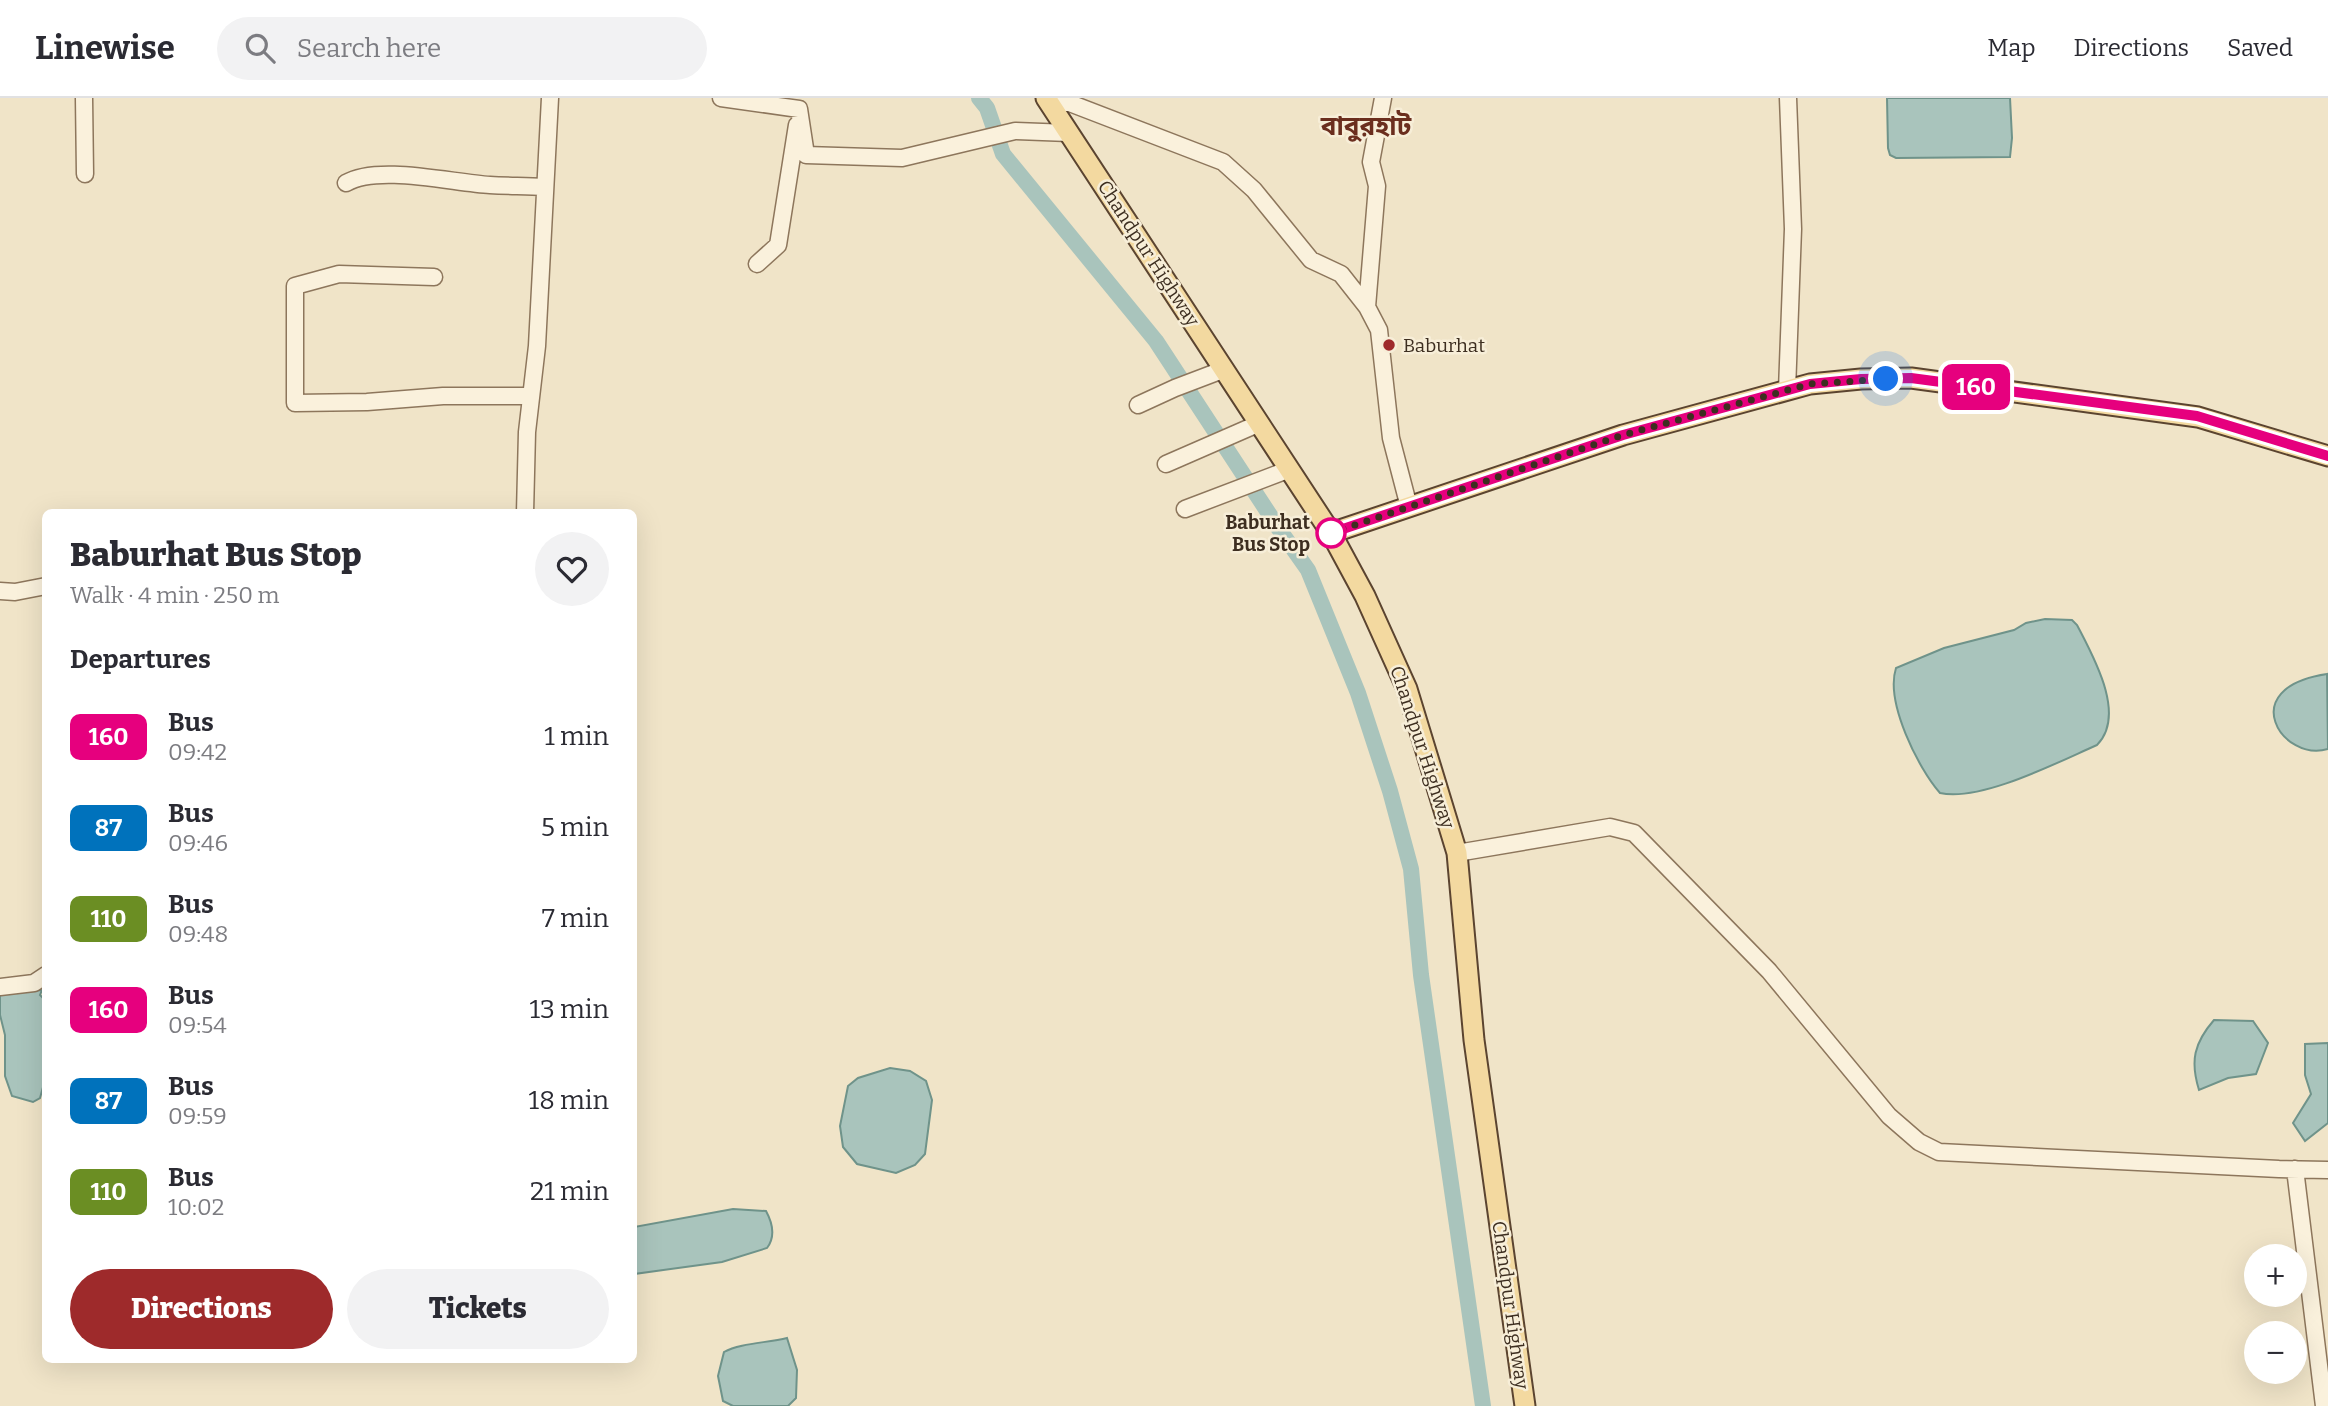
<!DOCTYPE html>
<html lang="en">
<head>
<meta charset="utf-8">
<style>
	:root { --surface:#fff; --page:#f2f2f3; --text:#2b2b33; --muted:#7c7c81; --line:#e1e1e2; --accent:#9e2a2b }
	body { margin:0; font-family:Bitter,"Noto Sans Bengali",serif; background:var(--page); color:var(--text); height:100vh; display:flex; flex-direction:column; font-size:26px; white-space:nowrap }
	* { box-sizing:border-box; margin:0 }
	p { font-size:23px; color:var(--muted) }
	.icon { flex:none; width:38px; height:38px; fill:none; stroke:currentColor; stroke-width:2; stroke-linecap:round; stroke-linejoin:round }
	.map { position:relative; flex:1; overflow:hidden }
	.drawer { position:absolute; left:42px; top:411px; width:595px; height:854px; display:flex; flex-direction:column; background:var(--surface); border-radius:10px; box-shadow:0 7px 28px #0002 }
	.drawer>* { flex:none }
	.badge { padding:0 14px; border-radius:10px; font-size:24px; line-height:46px }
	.fabs { position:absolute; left:2244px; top:1146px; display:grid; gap:14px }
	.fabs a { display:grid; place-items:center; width:63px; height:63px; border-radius:50%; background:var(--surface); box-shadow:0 7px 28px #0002; font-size:35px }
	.you { position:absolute; width:35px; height:35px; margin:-18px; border:5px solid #fff; border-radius:50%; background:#1a73e8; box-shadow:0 0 0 10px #1a73e833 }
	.map>.badge { position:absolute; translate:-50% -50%; box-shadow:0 0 0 4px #fff }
	h2 { padding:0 28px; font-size:26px; line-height:63px }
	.round { display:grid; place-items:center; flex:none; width:74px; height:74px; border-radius:37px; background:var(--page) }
	.summary { display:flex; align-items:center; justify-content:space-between; height:119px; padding:0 28px }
	h1 { font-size:33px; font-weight:800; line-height:52px }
	.button { display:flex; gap:14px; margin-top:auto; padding:14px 28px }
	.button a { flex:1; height:80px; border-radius:42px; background:var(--accent); color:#fff; font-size:28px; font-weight:800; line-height:80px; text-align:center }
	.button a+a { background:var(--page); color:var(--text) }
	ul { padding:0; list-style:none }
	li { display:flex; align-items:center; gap:21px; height:91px; padding:0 28px }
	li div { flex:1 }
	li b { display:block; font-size:26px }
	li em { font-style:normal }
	li .badge { min-width:77px; font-weight:700; text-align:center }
	header { display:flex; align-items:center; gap:42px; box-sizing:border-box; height:98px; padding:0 35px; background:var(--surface); border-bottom:2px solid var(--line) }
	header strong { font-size:33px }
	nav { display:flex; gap:38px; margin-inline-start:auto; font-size:24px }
	.search { width:490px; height:63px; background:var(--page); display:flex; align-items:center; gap:18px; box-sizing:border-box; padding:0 24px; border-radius:38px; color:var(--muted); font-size:26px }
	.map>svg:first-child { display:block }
	.water { fill:#a9c4bc; stroke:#6f938a; stroke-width:2 }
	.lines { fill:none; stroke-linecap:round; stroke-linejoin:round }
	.canal { stroke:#a9c4bc; stroke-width:16 }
	.minor-casing { stroke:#8d765c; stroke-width:19 }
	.major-casing { stroke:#5b4430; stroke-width:23 }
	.minor { stroke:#faf1dc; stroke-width:16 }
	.major { stroke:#f3d9a0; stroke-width:19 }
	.line-casing { stroke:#fff; stroke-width:16 }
	.line { stroke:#e6007e; stroke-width:10 }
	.walk { stroke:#3d2e20; stroke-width:7; stroke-dasharray:0 12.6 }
	.poi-dot { fill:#9e2a2b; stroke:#f7eed8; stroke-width:2.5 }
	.stop-dot { fill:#fff; stroke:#e6007e; stroke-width:3.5 }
	.labels { text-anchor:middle; stroke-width:5; stroke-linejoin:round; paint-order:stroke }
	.street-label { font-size:19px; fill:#3d2e20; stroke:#f7eed8 }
	.poi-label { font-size:19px; fill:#3d2e20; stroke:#f7eed8; text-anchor:start }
	.stop-label { font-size:19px; font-weight:bold; fill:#3d2e20; stroke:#f7eed8; text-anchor:end }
	.district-label { font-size:26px; font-weight:bold; fill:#6b2e1e; stroke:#f7eed8 }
</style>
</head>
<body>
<header>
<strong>Linewise</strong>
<div class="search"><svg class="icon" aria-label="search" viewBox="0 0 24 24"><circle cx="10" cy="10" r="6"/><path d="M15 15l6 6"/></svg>Search here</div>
<nav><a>Map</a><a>Directions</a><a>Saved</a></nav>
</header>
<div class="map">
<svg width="2328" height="1308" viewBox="0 0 2328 1308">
	<rect width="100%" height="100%" fill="#f0e4c8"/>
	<path class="water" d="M1887 0H2010L2012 40 2010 59 1896 60 1890 57 1888 50Z
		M2045 521 2072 522 2077 527C2093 558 2127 617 2097 647 2058 664 1981 704 1940 695 1918 670 1885 604 1896 570L1944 550 2014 532 2026 525Z
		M2327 576 2328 651C2283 665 2233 590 2327 576Z
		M42 892 40 897 46 903 43 914 46 918 45 982 40 1000 33 1004 12 998 5 978V937L0 917V895Z
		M2214 922 2253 923 2268 945 2256 976 2228 980 2199 992C2190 963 2194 945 2214 922Z
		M2328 945V1025L2305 1043 2293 1025 2311 996 2305 977V946Z
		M890 970 910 973 926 983 932 1002 925 1056 915 1067 896 1075 857 1066 843 1049 840 1028 848 988 858 980Z
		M733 1111 766 1113C772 1124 776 1138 767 1150L722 1164 634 1176V1129Z
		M787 1240 797 1272 796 1300 788 1308H733L723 1303 718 1278 724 1254C740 1245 767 1245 787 1240Z"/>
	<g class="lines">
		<path class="canal" d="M979 0 987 10 1003 56 1156 243 1279 431 1308 472 1358 595 1390 693 1411 771 1421 877 1483 1308"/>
		<defs>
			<path id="minor" d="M84 0 85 76
				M721 0 799 11 806 57 902 60 1015 33 1069 35
				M1052 9 1067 4 1223 64 1254 92 1311 162 1341 176 1367 209 1379 232 1391 340 1409 409
				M346 85C378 66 453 85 490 87 508 88 526 88 544 89
				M757 166 778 147 797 27
				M434 179 339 176 295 188V305L367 304 443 298H531
				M1367 209 1377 88 1371 64 1383 0
				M1787 292 1793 131 1788 0
				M1138 307 1175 290 1225 271
				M1166 366 1260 325
				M1185 411 1290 371
				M525 415 527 334 537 248 550 0
				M0 493 15 494 46 488
				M1457 755 1610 729 1634 735 1769 873 1889 1018 1919 1044 1939 1054 2279 1071 2328 1072
				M0 889 34 885 46 877
				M2295 1071 2324 1308"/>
			<path id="major" d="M1046 0 1331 435 1365 498 1407 591 1457 755 1474 942 1525 1308
				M1331 435 1623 337 1810 286 1861 281 1911 280 2198 319 2328 358"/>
		</defs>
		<use href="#minor" class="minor-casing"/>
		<use href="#major" class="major-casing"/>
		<use href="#minor" class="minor"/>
		<use href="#major" class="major"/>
	</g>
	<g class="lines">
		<defs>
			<path id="line" d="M1331 435 1623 337 1810 286 1861 281 1911 280 2197 318 2328 358"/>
		</defs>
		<use href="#line" class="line-casing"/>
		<use href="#line" class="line"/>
		<path class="walk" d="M1331 435 1623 337 1810 286 1886 281"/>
	</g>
	<circle class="poi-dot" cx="1389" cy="247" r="7"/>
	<circle class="stop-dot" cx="1331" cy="435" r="14"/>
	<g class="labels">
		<g class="street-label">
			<text transform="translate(1149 155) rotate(57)" y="7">Chandpur Highway</text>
			<text transform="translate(1423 649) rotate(72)" y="7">Chandpur Highway</text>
			<text transform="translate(1511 1207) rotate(82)" y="7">Chandpur Highway</text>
		</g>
		<g class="poi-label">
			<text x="1403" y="254">Baburhat</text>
		</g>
		<g class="stop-label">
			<text x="1310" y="431">Baburhat<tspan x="1310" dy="22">Bus Stop</tspan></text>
		</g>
		<g class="district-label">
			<text x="1366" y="37">বাবুরহাট</text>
		</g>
	</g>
</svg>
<div class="fabs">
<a>+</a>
<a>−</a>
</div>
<div class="you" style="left:1886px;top:281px"></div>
<b class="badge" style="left:1976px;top:289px;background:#e6007e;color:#fff">160</b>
<section class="drawer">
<div class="summary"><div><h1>Baburhat Bus Stop</h1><p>Walk · 4 min · 250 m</p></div><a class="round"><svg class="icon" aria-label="heart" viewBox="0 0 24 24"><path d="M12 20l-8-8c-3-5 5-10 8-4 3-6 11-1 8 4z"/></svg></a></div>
<h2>Departures</h2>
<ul>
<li><span class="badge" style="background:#e6007e;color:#fff">160</span><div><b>Bus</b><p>09:42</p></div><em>1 min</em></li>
<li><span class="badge" style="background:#0072bc;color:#fff">87</span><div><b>Bus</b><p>09:46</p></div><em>5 min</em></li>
<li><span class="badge" style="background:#6b8e23;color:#fff">110</span><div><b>Bus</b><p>09:48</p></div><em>7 min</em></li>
<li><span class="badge" style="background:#e6007e;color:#fff">160</span><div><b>Bus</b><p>09:54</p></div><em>13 min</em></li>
<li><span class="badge" style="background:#0072bc;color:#fff">87</span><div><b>Bus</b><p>09:59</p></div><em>18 min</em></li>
<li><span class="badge" style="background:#6b8e23;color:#fff">110</span><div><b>Bus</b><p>10:02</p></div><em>21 min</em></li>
</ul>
<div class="button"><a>Directions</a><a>Tickets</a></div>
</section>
</div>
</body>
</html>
